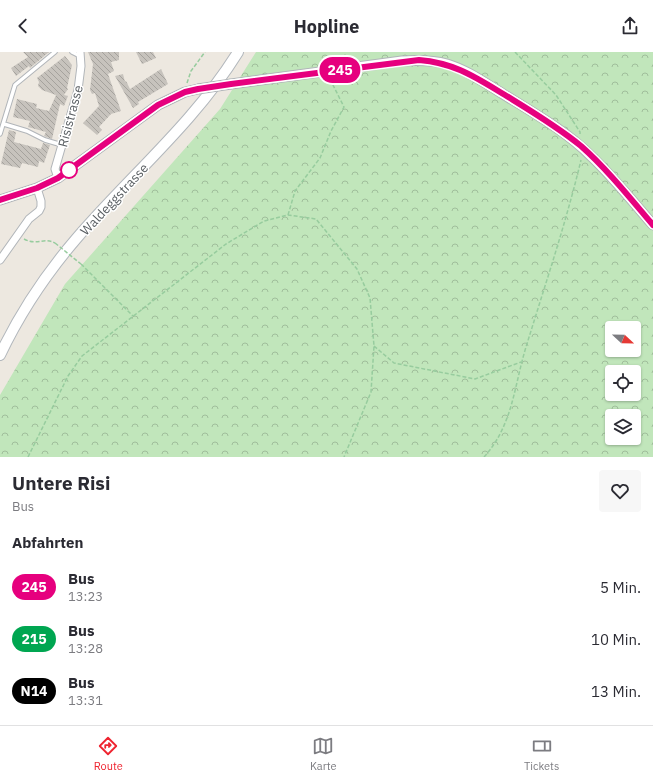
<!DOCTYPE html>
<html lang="de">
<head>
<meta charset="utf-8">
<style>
	:root { --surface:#fff; --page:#f7f7f7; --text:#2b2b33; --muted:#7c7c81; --line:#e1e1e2; --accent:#ef2430 }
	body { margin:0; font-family:"IBM Plex Sans",sans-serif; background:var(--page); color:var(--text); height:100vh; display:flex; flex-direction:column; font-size:15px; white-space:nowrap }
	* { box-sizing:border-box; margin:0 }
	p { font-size:13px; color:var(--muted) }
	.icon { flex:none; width:22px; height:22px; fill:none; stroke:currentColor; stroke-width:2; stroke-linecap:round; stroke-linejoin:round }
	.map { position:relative; height:405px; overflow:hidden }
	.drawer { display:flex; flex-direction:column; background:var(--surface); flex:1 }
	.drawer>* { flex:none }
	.badge { padding:0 8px; border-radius:13px; font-size:14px; line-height:26px }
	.needle { width:26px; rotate:112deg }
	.tools { position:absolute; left:605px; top:269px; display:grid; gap:8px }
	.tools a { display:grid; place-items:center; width:36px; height:36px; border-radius:4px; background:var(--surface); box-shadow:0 1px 3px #0004; font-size:20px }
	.map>.badge { position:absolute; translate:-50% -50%; box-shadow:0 0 0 2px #fff }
	h2 { padding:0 12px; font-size:15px; line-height:36px }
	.round { display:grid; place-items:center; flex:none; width:42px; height:42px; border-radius:4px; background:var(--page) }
	.summary { display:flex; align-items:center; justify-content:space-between; height:68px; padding:0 12px }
	h1 { font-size:19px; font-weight:700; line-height:30px }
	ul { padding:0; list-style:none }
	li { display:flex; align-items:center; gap:12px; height:52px; padding:0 12px }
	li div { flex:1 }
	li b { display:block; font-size:15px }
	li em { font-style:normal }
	li .badge { min-width:44px; font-weight:700; text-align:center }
	header { display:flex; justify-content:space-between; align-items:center; height:52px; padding:0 12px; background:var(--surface); font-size:18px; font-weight:700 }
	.menu { display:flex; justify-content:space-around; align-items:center; height:56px; border-top:1px solid var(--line); background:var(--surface); font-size:11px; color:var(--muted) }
	.menu a { display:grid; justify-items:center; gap:2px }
	.menu .on { color:var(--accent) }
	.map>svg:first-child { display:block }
	.forest { fill:url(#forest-crowns); fill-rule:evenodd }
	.building { fill:url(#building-back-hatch) }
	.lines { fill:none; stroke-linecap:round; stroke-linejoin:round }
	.service-casing { stroke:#b1b5b9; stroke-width:5.5 }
	.minor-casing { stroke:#b1b5b9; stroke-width:9 }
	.tertiary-casing { stroke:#b1b5b9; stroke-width:11 }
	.secondary-casing { stroke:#b2b7bc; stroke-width:12 }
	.path { stroke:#97cc9e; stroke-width:1.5; stroke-dasharray:4 2; stroke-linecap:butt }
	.service { stroke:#fff; stroke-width:3.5 }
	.minor { stroke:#fff; stroke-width:7 }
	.tertiary { stroke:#fff; stroke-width:9 }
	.secondary { stroke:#fff; stroke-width:10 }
	.tertiary-bridge-casing { stroke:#b1b5b9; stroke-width:11; stroke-linecap:butt }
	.path-bridge { stroke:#97cc9e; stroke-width:1.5; stroke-dasharray:4 2; stroke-linecap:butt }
	.tertiary-bridge { stroke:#fff; stroke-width:9 }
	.line-casing { stroke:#fff; stroke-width:9 }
	.line { stroke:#e6007e; stroke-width:6 }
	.stop-dot { fill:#fff; stroke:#e6007e; stroke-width:2 }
	.labels { text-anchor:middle; stroke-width:3; stroke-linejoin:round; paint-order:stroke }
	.street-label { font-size:13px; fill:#595e62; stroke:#fff }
</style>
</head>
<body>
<header><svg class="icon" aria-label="back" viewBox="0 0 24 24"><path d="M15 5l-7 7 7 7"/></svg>Hopline<svg class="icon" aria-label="share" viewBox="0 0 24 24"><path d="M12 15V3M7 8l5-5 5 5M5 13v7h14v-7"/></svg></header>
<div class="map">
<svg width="653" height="405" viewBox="0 0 653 405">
	<defs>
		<pattern id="forest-crowns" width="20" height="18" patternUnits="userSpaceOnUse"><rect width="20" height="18" fill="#c1e6bb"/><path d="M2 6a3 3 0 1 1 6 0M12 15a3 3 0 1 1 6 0" fill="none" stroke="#a0be9b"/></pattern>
		<pattern id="building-back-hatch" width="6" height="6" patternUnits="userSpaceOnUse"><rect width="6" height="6" fill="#c7c3bd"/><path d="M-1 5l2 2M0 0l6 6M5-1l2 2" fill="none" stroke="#a5a29d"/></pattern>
	</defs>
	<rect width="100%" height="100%" fill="#ede8e0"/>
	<path class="forest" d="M256 0H653V405H0V343L65 232 220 57ZM612 276H634V298H612ZM612 320H634V342H612ZM612 364H634V386H612Z"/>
	<path class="building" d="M23 0H49L30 16 29 14 16 24 11 16 28 5Z
		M88 0H119V8L111 10 114 19 108 22 121 59 111 62 99 75 102 78 97 83 83 71 99 54 95 41 92 42 90 38 93 12Z
		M136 0H153L156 6 142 12Z
		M65 4 72 13 67 36 68 37 64 43 68 44 64 54 60 52 52 87 44 84 46 80 28 75 30 69 13 65 17 47 37 52 36 56 49 59 56 43 42 38 38 34 39 30 37 26Z
		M161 17 168 32 138 50 139 52 133 56 115 24 123 22 125 30 126 29 130 37Z
		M9 78 16 80 14 90 41 97 43 91 50 93 44 111 39 109 38 115 22 111 20 116 1 112Z"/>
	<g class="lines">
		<defs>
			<path id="service" d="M72 0 80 4
				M4 72 27 79 45 88 62 93
				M0 82 15 33 55 0"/>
			<path id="minor" d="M58 126 55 117 78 38 81 14 80 0
				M0 208 29 167 39 159 41 155V149L37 136"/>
			<path id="tertiary" d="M231 32 402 9C417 8 432 8 447 12 467 18 485 31 503 42 534 61 566 79 592 105 614 126 633 150 653 173
				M0 148 37 136 58 126 158 53 185 40 198 37"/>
			<path id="secondary" d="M0 303C20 261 46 222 76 187 130 124 194 71 238 0"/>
		</defs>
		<use href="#service" class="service-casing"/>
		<use href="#minor" class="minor-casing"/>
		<use href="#tertiary" class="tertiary-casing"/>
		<use href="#secondary" class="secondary-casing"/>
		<path class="path" d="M515 0 556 43 580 80V82
			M187 31 191 19 205 0
			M288 163 295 139 320 106 331 79 344 55 330 27
			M24 187C37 194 44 185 55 191
			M81 212 133 264
			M374 294 394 311 475 327 521 310
			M28 405 68 324 82 304 226 192 264 169 288 163 316 167 357 217 370 246 374 294 371 340 344 405
			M484 405C513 373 514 334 526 295 545 233 566 171 581 108"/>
		<use href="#service" class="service"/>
		<use href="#minor" class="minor"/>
		<use href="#tertiary" class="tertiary"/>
		<use href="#secondary" class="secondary"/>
		<defs>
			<path id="tertiary-bridge" d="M198 37 231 32"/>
		</defs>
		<use href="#tertiary-bridge" class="tertiary-bridge-casing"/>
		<path class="path-bridge" d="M55 191 81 212"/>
		<use href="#tertiary-bridge" class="tertiary-bridge"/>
	</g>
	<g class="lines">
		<defs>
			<path id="line" d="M0 148 37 136 58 126 158 53 185 40 198 37 231 32 419 8C455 11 475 25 505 43 531 59 558 75 581 94 608 118 630 146 653 173"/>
		</defs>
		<use href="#line" class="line-casing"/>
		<use href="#line" class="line"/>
	</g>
	<circle class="stop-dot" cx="69" cy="118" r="8"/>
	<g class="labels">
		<g class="street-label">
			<text transform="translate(70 64) rotate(-75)" y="5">Risistrasse</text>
			<text transform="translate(114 147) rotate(-47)" y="5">Waldeggstrasse</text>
		</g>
	</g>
</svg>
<div class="tools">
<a><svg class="needle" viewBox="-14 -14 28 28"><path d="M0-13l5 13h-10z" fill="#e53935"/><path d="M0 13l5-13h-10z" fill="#7c7c81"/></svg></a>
<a><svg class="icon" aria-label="locate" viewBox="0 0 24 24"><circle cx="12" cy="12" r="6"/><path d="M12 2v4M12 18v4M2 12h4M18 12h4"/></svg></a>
<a><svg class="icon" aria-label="layers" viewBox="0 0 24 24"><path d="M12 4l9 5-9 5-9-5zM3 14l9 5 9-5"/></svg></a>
</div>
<b class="badge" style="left:340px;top:18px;background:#e6007e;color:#fff">245</b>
</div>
<section class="drawer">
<div class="summary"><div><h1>Untere Risi</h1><p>Bus</p></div><a class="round"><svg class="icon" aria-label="heart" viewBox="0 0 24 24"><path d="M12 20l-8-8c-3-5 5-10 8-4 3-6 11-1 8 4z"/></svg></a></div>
<h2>Abfahrten</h2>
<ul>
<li><span class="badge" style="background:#e6007e;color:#fff">245</span><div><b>Bus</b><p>13:23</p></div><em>5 Min.</em></li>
<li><span class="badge" style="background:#00a651;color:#fff">215</span><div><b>Bus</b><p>13:28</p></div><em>10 Min.</em></li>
<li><span class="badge" style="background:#000;color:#fff">N14</span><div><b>Bus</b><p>13:31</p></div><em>13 Min.</em></li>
</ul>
</section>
<nav class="menu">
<a class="on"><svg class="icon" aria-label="directions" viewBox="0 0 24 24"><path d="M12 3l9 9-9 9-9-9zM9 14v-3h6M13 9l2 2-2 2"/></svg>Route</a>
<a><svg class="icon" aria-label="map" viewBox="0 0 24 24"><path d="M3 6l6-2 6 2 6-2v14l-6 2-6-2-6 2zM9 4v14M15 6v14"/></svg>Karte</a>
<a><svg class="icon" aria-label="tickets" viewBox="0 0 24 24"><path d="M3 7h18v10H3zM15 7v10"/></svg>Tickets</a>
</nav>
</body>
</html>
